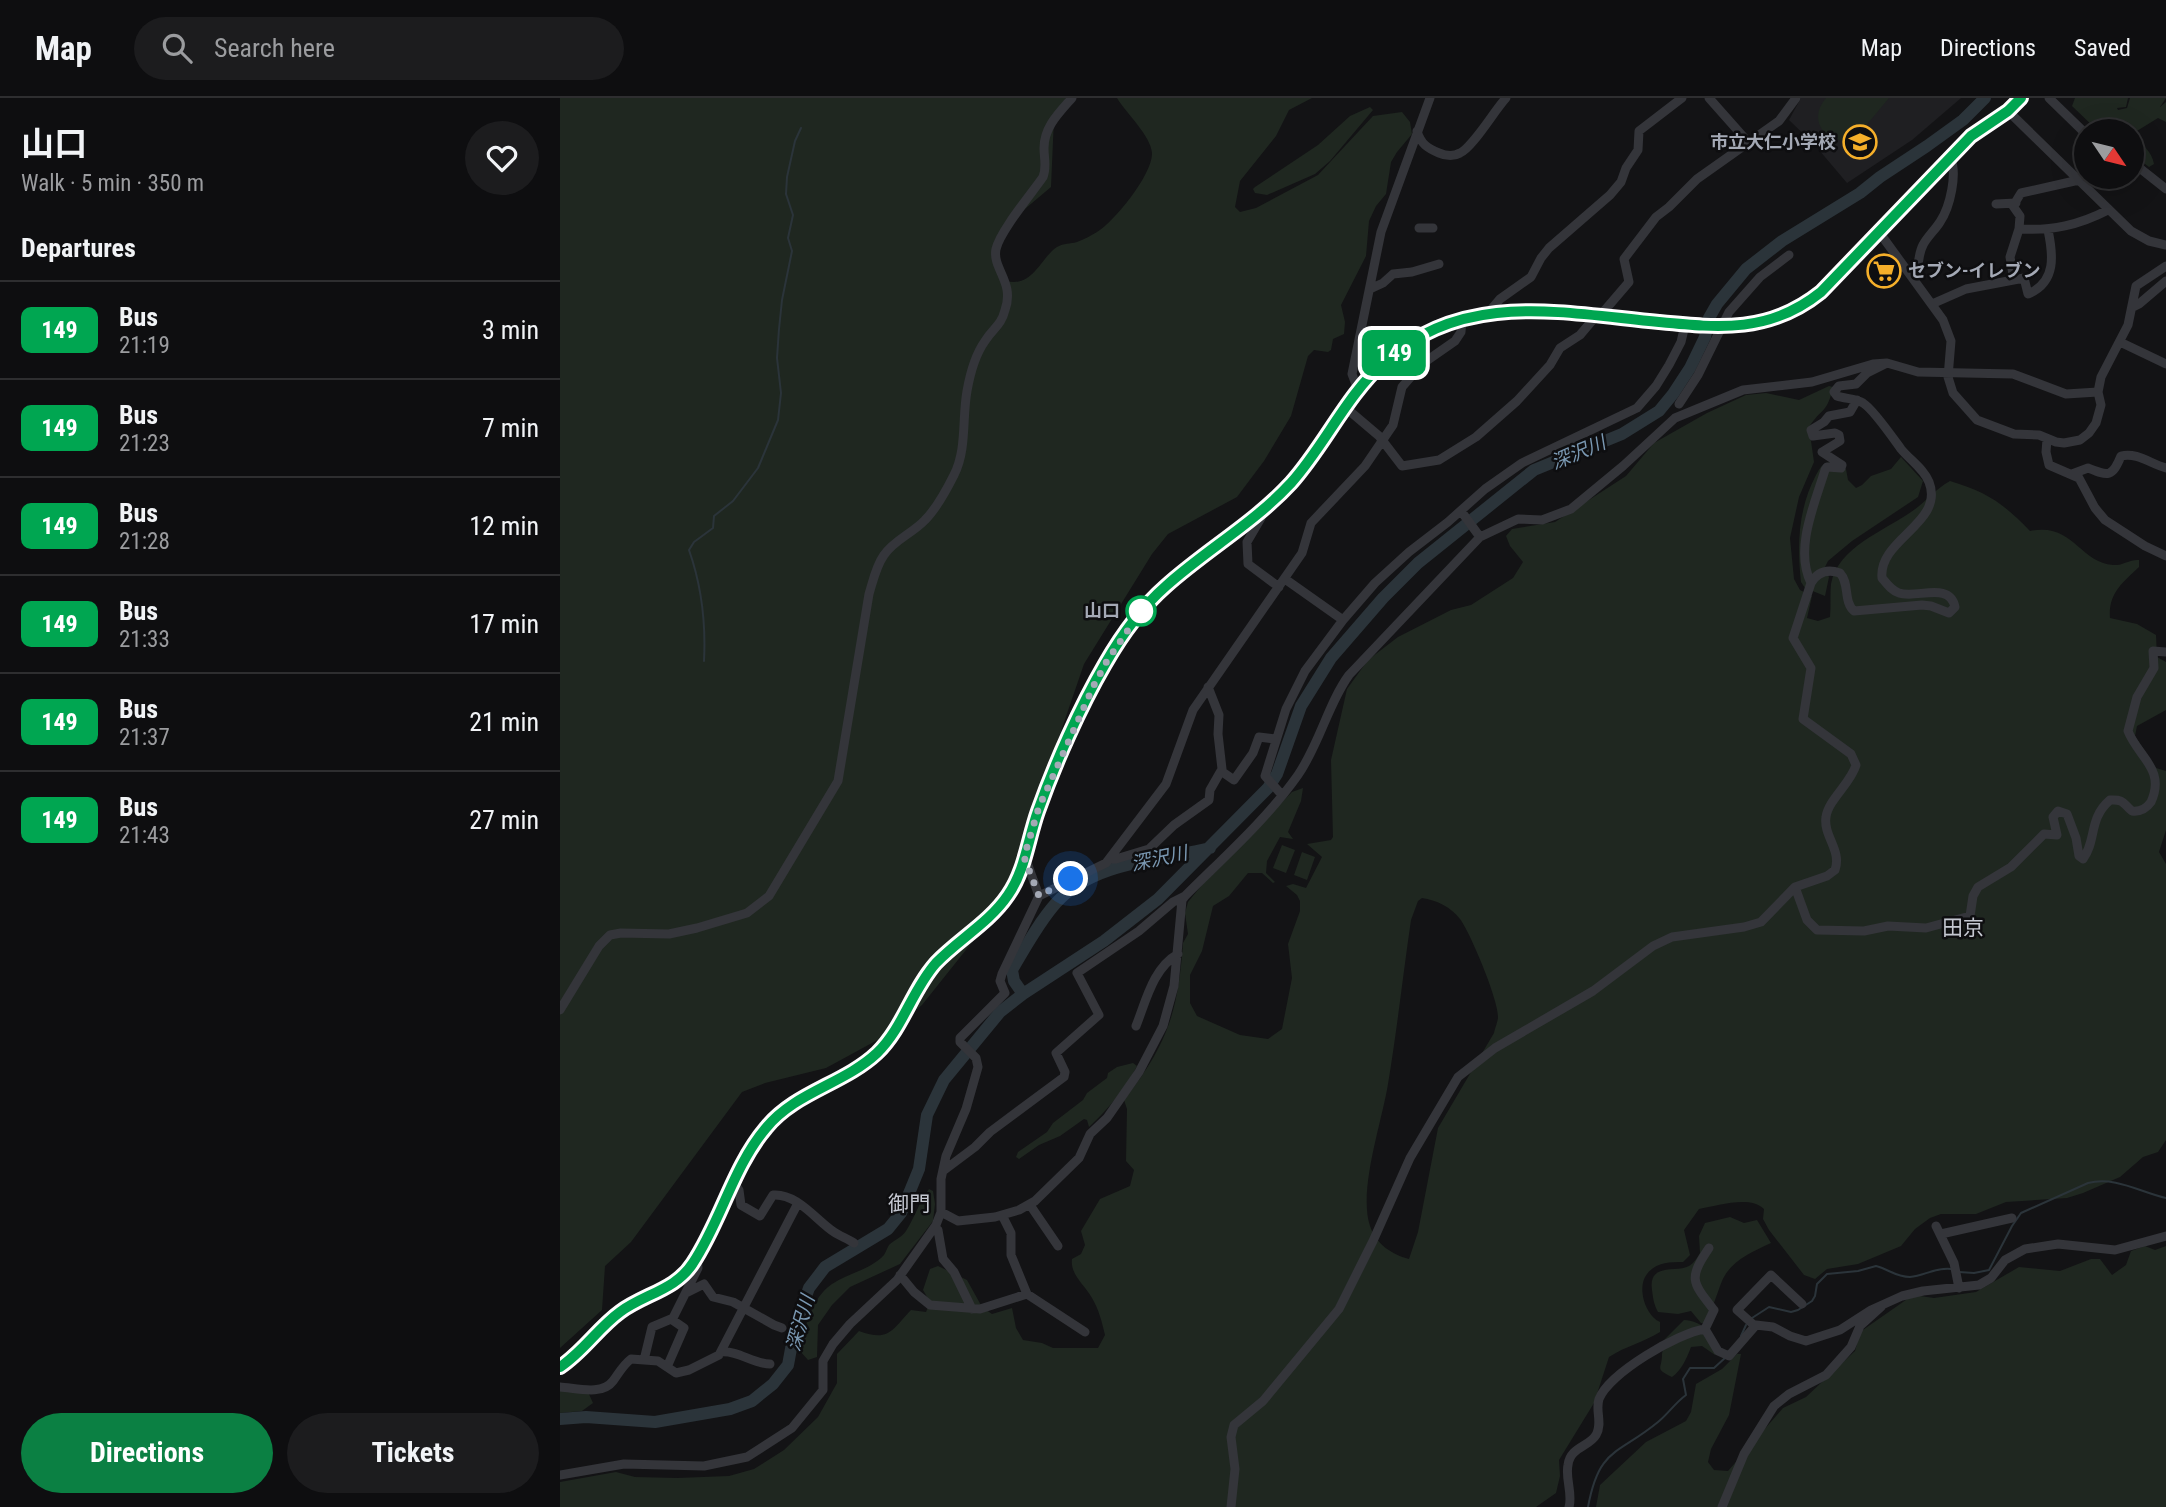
<!DOCTYPE html>
<html lang="en">
<head>
<meta charset="utf-8">
<style>
	:root { --surface:#0e0e10; --page:#1c1c1e; --text:#f1f3f6; --muted:#9b9c9f; --line:#2e2e30; --accent:#0b8043 }
	body { margin:0; font-family:"Roboto Condensed","Noto Sans JP",sans-serif; background:var(--page); color:var(--text); height:100vh; display:flex; flex-direction:column; font-size:26px; white-space:nowrap }
	* { box-sizing:border-box; margin:0 }
	p { font-size:23px; color:var(--muted) }
	.icon { flex:none; width:38px; height:38px; fill:none; stroke:currentColor; stroke-width:2; stroke-linecap:round; stroke-linejoin:round }
	.map { position:relative; flex:1; overflow:hidden }
	.drawer { display:flex; flex-direction:column; background:var(--surface); width:560px }
	.drawer>* { flex:none }
	.badge { padding:0 14px; border-radius:10px; font-size:24px; line-height:46px }
	.needle { width:46px; rotate:125deg }
	.tools { position:absolute; left:1514px; top:21px; display:grid; gap:14px }
	.tools a { display:grid; place-items:center; width:70px; height:70px; border-radius:50%; background:var(--surface); box-shadow:0 7px 28px #0002,0 0 0 2px var(--line); font-size:35px }
	.you { position:absolute; width:35px; height:35px; margin:-18px; border:5px solid #fff; border-radius:50%; background:#1a73e8; box-shadow:0 0 0 10px #1a73e833 }
	.map>.badge { position:absolute; translate:-50% -50%; box-shadow:0 0 0 4px #fff }
	h2 { padding:0 21px; font-size:26px; line-height:63px }
	.round { display:grid; place-items:center; flex:none; width:74px; height:74px; border-radius:37px; background:var(--page) }
	.head { display:flex; align-items:center; justify-content:space-between; height:119px; padding:0 21px }
	h1 { font-size:33px; font-weight:700; line-height:52px }
	.primary-button { display:flex; gap:14px; margin-top:auto; padding:14px 21px }
	.primary-button a { flex:1; height:80px; border-radius:42px; background:var(--accent); color:#fff; font-size:28px; font-weight:700; line-height:80px; text-align:center }
	.primary-button a+a { background:var(--page); color:var(--text) }
	ul { padding:0; list-style:none }
	li { display:flex; align-items:center; gap:21px; height:98px; padding:0 21px; border-top:2px solid var(--line) }
	li div { flex:1 }
	li b { display:block; font-size:26px }
	li em { font-style:normal }
	li .badge { min-width:77px; font-weight:700; text-align:center }
	header { display:flex; align-items:center; gap:42px; box-sizing:border-box; height:98px; padding:0 35px; background:var(--surface); border-bottom:2px solid var(--line) }
	header strong { font-size:33px }
	nav { display:flex; gap:38px; margin-inline-start:auto; font-size:24px }
	.search { width:490px; height:63px; background:var(--page); display:flex; align-items:center; gap:18px; box-sizing:border-box; padding:0 24px; border-radius:38px; color:var(--muted); font-size:26px }
	main { display:flex; flex:1; min-height:0 }
	.map>svg:first-child { display:block }
	.built { fill:#1f1f22 }
	.green { fill:#1f2720; fill-rule:evenodd }
	.lines { fill:none; stroke-linecap:round; stroke-linejoin:round }
	.stream { stroke:#2b343a; stroke-width:2 }
	.river { stroke:#2b343a; stroke-width:12 }
	.minor { stroke:#34353a; stroke-width:9 }
	.major { stroke:#505259; stroke-width:10 }
	.line-casing { stroke:#fff; stroke-width:16 }
	.line { stroke:#00a651; stroke-width:10 }
	.walk { stroke:#a4a9b5; stroke-width:7; stroke-dasharray:0 12.6 }
	.stop-dot { fill:#fff; stroke:#00a651; stroke-width:3.5 }
	.labels { text-anchor:middle; stroke-width:5; stroke-linejoin:round; paint-order:stroke }
	.poi-label { font-size:18px; font-weight:bold; fill:#a4a9b5; stroke:#0e0e10; text-anchor:end }
	.stop-label { font-size:18px; font-weight:bold; fill:#a4a9b5; stroke:#0e0e10; text-anchor:end }
	.water-label { font-size:19px; font-style:italic; fill:#7a98b2; stroke:#0e0e10 }
	.quarter-label { font-size:21px; fill:#c5c8d1; stroke:#0e0e10 }
</style>
</head>
<body>
<header>
<strong>Map</strong>
<div class="search"><svg class="icon" aria-label="search" viewBox="0 0 24 24"><circle cx="10" cy="10" r="6"/><path d="M15 15l6 6"/></svg>Search here</div>
<nav><a>Map</a><a>Directions</a><a>Saved</a></nav>
</header>
<main>
<section class="drawer">
<div class="head"><div><h1>山口</h1><p>Walk · 5 min · 350 m</p></div><a class="round"><svg class="icon" aria-label="heart" viewBox="0 0 24 24"><path d="M12 20l-8-8c-3-5 5-10 8-4 3-6 11-1 8 4z"/></svg></a></div>
<h2>Departures</h2>
<ul>
<li><span class="badge" style="background:#00a651;color:#fff">149</span><div><b>Bus</b><p>21:19</p></div><em>3 min</em></li>
<li><span class="badge" style="background:#00a651;color:#fff">149</span><div><b>Bus</b><p>21:23</p></div><em>7 min</em></li>
<li><span class="badge" style="background:#00a651;color:#fff">149</span><div><b>Bus</b><p>21:28</p></div><em>12 min</em></li>
<li><span class="badge" style="background:#00a651;color:#fff">149</span><div><b>Bus</b><p>21:33</p></div><em>17 min</em></li>
<li><span class="badge" style="background:#00a651;color:#fff">149</span><div><b>Bus</b><p>21:37</p></div><em>21 min</em></li>
<li><span class="badge" style="background:#00a651;color:#fff">149</span><div><b>Bus</b><p>21:43</p></div><em>27 min</em></li>
</ul>
<div class="primary-button"><a>Directions</a><a>Tickets</a></div>
</section>
<div class="map">
<svg width="1606" height="1409" viewBox="0 0 1606 1409">
	<rect width="100%" height="100%" fill="#131315"/>
	<path class="built" d="M1241 0H1401L1352 42 1287 85 1254 46 1229 22Z"/>
	<path class="green" d="M0 0H506L494 20 491 89 447 126 436 168 446 183C473 190 481 159 497 149 504 145 510 146 517 144 523 142 532 137 537 134 554 124 593 76 592 55 591 38 566 15 557 0H752L729 12 716 38 680 83 675 109 680 114 696 110 758 77 813 18 842 14 850 24 852 36 837 54 831 64 826 96 816 108 809 123 806 158 781 207 785 224 784 236 773 241 771 252 768 254 754 252 748 258 731 318 704 363 677 399 608 436 592 456 524 566 441 808 362 907 323 939 266 970 205 985 182 994 71 1144 45 1168 42 1212 0 1250Z
		M1266 0H1329L1299 36 1287 43C1261 42 1249 20 1266 0Z
		M1515 0H1568L1566 9 1557 10 1558 12 1567 10 1570 0H1606L1600 9 1606 4V24L1598 20 1572 36V33H1538L1512 8Z
		M810 9 813 12 770 63 755 76 707 97 695 95 693 91 695 89 758 47 790 18Z
		M1572 39C1582 45 1592 54 1594 66L1589 69 1572 56Z
		M1269 288 1273 289C1267 316 1262 309 1249 329L1254 364 1239 399 1230 440 1234 481 1240 492 1252 498 1247 520 1258 523 1270 519C1271 508 1270 496 1271 486 1278 449 1324 433 1351 414 1365 405 1375 391 1390 383 1427 394 1443 405 1470 433 1513 424 1519 464 1553 467 1562 468 1570 461 1579 462V469C1562 485 1548 496 1550 520L1577 526 1596 537 1597 559 1606 564V612L1577 628 1575 638 1596 670 1606 673V732L1599 754 1606 766V1042L1598 1054 1583 1059 1560 1079 1523 1095 1507 1100 1446 1104 1416 1116H1381L1370 1120 1355 1131 1341 1148 1298 1166 1267 1171 1255 1181 1244 1177 1209 1132 1203 1121 1204 1111C1190 1097 1157 1108 1139 1111L1124 1132 1130 1157 1123 1164C1110 1164 1096 1164 1087 1176 1076 1190 1086 1218 1100 1224V1234C1084 1244 1066 1248 1049 1259L1034 1305 999 1362 1000 1378 996 1395 976 1409H0V1384L56 1374 75 1379 117 1380 169 1378 194 1371 224 1352 258 1319 277 1285V1256L299 1233C329 1244 331 1233 351 1212L366 1214 370 1204 363 1192 370 1171 378 1168 407 1182 422 1209 432 1216 452 1210 456 1230 463 1242 482 1245 493 1250H538L545 1237C542 1224 539 1212 532 1200 525 1187 510 1177 512 1161L521 1156 525 1147 521 1133 540 1101 570 1088 574 1072 566 1063 567 1011 564 1002C607 947 618 915 623 845L628 836 625 815 628 804 646 782 732 694 743 690 741 703 728 734 733 741 720 739 707 763 706 775 715 784 713 785 702 775H688L669 798 653 808 642 853 630 877V905L637 918 680 937 708 941 722 931 732 880 728 846 740 813V803L737 797 726 788 733 786 746 790 762 759 747 746 771 742 773 739 771 662 787 591 808 562 838 539 891 512 911 507 953 480 963 464 950 448 946 438 952 431 995 424 1066 378 1094 345 1147 315 1186 297 1206 295 1239 302ZM862 800C876 802 891 809 900 821 910 834 939 903 938 919 938 923 935 930 934 935L878 1030 858 1134 849 1161C831 1156 816 1146 810 1128 798 1092 822 1024 828 986 837 932 843 877 851 822L858 803Z
		M1341 359 1363 383 1358 399 1292 443 1268 463 1264 471 1269 479 1265 498 1245 490 1241 484C1237 447 1238 411 1256 377 1259 372 1261 367 1266 365 1273 362 1280 368 1286 371L1288 382 1296 390 1302 387 1311 378 1331 371Z
		M722 747 735 752 726 775 713 770Z
		M742 754 755 759 747 782 734 777Z
		M573 965 577 968C565 992 548 1011 529 1029L527 1022 524 1021 500 1038 479 1047 459 1061 456 1059 458 1054 487 1034 493 1025 523 1002 527 995 547 980 548 975 557 969Z
		M369 1091 373 1093 375 1106 373 1123 340 1166 290 1189 272 1207 258 1227 257 1259 248 1262 240 1253C244 1231 252 1199 272 1186 288 1175 310 1172 324 1157 326 1154 327 1150 329 1147 334 1142 341 1140 346 1133 355 1119 359 1104 369 1091Z
		M1170 1119 1184 1125 1197 1122 1211 1145C1192 1154 1171 1162 1162 1183 1156 1198 1153 1211 1144 1225H1141L1131 1213 1118 1216 1098 1214C1094 1207 1093 1200 1092 1192 1088 1164 1117 1175 1129 1168 1134 1165 1137 1160 1140 1155L1139 1138 1145 1125Z
		M1585 1148 1595 1152 1606 1148V1409H1036L1040 1387 1086 1344 1126 1323 1131 1314 1136 1286 1162 1271 1177 1256H1181L1169 1317 1151 1351 1148 1364 1154 1372 1168 1373 1223 1310 1246 1299 1295 1253 1300 1234 1353 1197 1374 1200 1416 1194 1459 1169 1500 1173 1531 1161H1540L1552 1177 1566 1167 1571 1153Z
		M1124 1222C1140 1222 1155 1236 1160 1250L1155 1257 1142 1248 1131 1249C1127 1260 1121 1273 1112 1279 1094 1270 1102 1272 1102 1256 1103 1252 1102 1248 1102 1244Z
		M0 1291 28 1294 33 1305 22 1313 0 1315Z"/>
	<g class="lines">
		<path class="stream" d="M144 563C146 524 142 489 129 452L134 444 153 430 154 418 173 403 198 370 218 322 221 295 217 260 219 231 222 202 232 153 228 140 233 117 226 96 227 79 235 43 241 30
			M1399 1174 1414 1175 1429 1172 1452 1128 1461 1115 1528 1085C1555 1078 1580 1094 1606 1100
			M1192 1220 1209 1209 1231 1214 1238 1212 1252 1203 1255 1198 1257 1186 1267 1176 1298 1173 1316 1168C1328 1171 1336 1179 1350 1179 1364 1178 1376 1169 1391 1171
			M1181 1238 1186 1227
			M1028 1409C1039 1349 1058 1357 1098 1324 1108 1316 1115 1305 1126 1297L1123 1281 1130 1270H1154L1166 1259"/>
		<path class="river" d="M463 896 454 883 452 872C465 850 479 824 496 805 533 764 600 762 650 750
			M0 1321 26 1319 95 1324 170 1311 192 1303 213 1286 228 1267 235 1229 249 1190 265 1169 328 1131 341 1115 359 1071 367 1017 384 982 440 914 463 896 544 843 598 801 708 690 717 676 741 608 771 560 823 500 858 465 974 372 1062 336 1099 313 1113 296 1130 270 1145 239 1149 220 1157 206 1186 171 1222 143 1300 95 1320 79 1367 48 1403 22 1425 0"/>
		<path class="minor" d="M1149 0 1188 44
			M1489 0 1526 36
			M1448 13 1571 133 1589 143 1606 147
			M857 33C861 46 867 50 879 55 886 58 893 59 900 55 913 49 934 13 946 0
			M1572 64 1606 91
			M1436 106 1456 105
			M859 130H873
			M1459 131 1460 118 1453 108 1461 95 1519 82
			M1319 134 1383 222 1391 243 1388 279 1393 295 1417 322 1454 336 1479 337 1496 344 1504 345 1520 342 1529 335 1536 325 1541 307 1538 294 1541 279 1568 227 1576 188 1606 168
			M1352 178C1361 168 1357 158 1363 147 1367 139 1375 132 1380 124 1390 109 1398 75 1390 59
			M1454 182 1450 159 1459 131C1492 133 1519 127 1548 112
			M810 191 823 185 833 176 852 174 879 166
			M1372 206 1406 191 1464 180 1468 196C1497 184 1493 156 1488 132
			M1573 209 1579 206 1606 183
			M929 214 940 201 971 179 981 160 989 150 1050 97 1061 84 1066 70 1078 52 1079 33 1122 0
			M1039 219 1069 184 1064 161 1096 119 1109 109 1137 81 1219 23 1236 0
			M1560 244 1606 266
			M798 292 792 276 821 134 870 0
			M1119 306 1138 277 1169 214 1200 179 1229 157
			M786 310 819 338 842 368 879 362 916 339 957 303 990 267 1000 250 1020 237 1036 218
			M1487 341 1486 354 1489 367 1519 380 1535 410 1545 422 1585 448 1606 458
			M1512 376 1528 370C1548 378 1552 380 1561 358 1577 354 1591 366 1606 370
			M701 412V420L687 444 688 466 719 489
			M920 439 958 421 982 422 1011 411 1063 368 1115 320 1183 292 1252 284 1313 266 1327 265 1358 274 1453 276 1506 296 1538 294
			M725 481 783 522
			M1251 485C1234 451 1255 405 1265 372L1267 369 1281 370 1282 367 1262 354 1280 343 1279 337 1275 335 1253 338 1251 332 1264 324 1269 318 1290 314 1297 302
			M661 673 674 682 693 655 699 639 715 641
			M722 697 705 678 726 611 745 573 783 522 815 485 849 454 888 424 925 391 962 365 1077 310 1096 288 1109 267 1121 244 1125 227
			M465 759 479 798
			M550 761H556L589 751 614 727 649 702 650 692 662 671 658 636 659 617 648 589
			M1235 789 1247 822 1257 832 1304 833 1328 828 1366 830 1410 818 1413 798 1418 789 1451 769 1484 736 1497 737 1493 719 1498 713 1507 716 1516 740 1519 758 1523 761C1537 742 1528 721 1550 702 1565 701 1563 706 1572 713 1580 714 1586 711 1591 704 1606 671 1578 659 1568 633L1577 599 1594 570 1593 553 1606 554
			M0 912 39 848 50 837 61 835 109 836 137 830 187 815 209 798 278 683 309 496C313 483 316 468 324 457 334 442 353 435 365 422 376 411 387 391 394 377 407 352 402 320 407 293 410 276 415 257 425 243 433 230 441 228 445 212 455 184 432 171 436 151 440 133 472 95 483 79 487 69 484 61 484 50 484 29 499 15 512 0
			M576 928C586 903 593 870 618 856
			M383 1073 415 1049 430 1034 504 979 505 974 496 955 539 917 517 875 579 833 613 804 625 798C663 760 707 721 738 677 760 645 768 606 789 577L920 439 901 413
			M174 1085 179 1092 181 1107 200 1118 213 1097C237 1095 256 1122 274 1134 280 1138 288 1141 294 1145
			M470 1107 498 1148
			M381 1114 398 1123 435 1119 459 1112 475 1103 519 1060 530 1036 547 1020 579 974 603 928 614 888 622 802 625 798
			M442 1117 451 1135V1157L467 1196 525 1234
			M1376 1128 1394 1165 1399 1190
			M378 1132 383 1161 394 1174 412 1211
			M1381 1136 1452 1120
			M340 1177 354 1194 370 1207 420 1211 467 1196
			M126 1195 144 1186 153 1199 173 1204 214 1227 222 1230
			M112 1222 138 1170 137 1158
			M1195 1228 1177 1212 1211 1177 1242 1206
			M1145 1231 1158 1253 1169 1258 1196 1227 1213 1229 1230 1238 1246 1243 1280 1232 1311 1212 1342 1198 1363 1193 1419 1187 1431 1180 1445 1162 1465 1151 1498 1146 1555 1152 1606 1138
			M1145 1231 1154 1212C1132 1184 1128 1181 1149 1150
			M161 1254C178 1252 193 1266 210 1266
			M84 1262 92 1229 111 1221 124 1230 107 1269
			M0 1289C16 1290 42 1298 53 1283 59 1275 63 1267 71 1261L98 1263 116 1275 129 1272 159 1257 238 1105
			M0 1377 64 1366 144 1368 187 1359 232 1330 263 1292V1263L273 1246 290 1226 337 1182 376 1127 381 1114V1081L386 1058 406 1011 418 969 416 960 400 944V940L445 895 440 883 442 876 479 798 546 765 606 686 633 612 742 455 751 425 805 368 833 327 842 289 862 266 895 243 901 234 902 220
			M671 1409 675 1371 671 1339 674 1327 703 1303 779 1211 813 1143 850 1060 898 979 935 950 1033 893 1093 848 1112 839 1184 829 1201 824 1235 789 1267 778 1275 772C1282 752 1263 738 1266 719 1268 702 1291 685 1296 667L1291 656 1243 621 1251 570 1233 540 1251 485C1258 473 1268 471 1280 475 1290 486 1283 503 1294 513L1362 507 1371 508 1389 515 1395 509C1390 483 1356 501 1339 495 1332 493 1327 486 1322 480 1318 441 1385 425 1369 384 1364 371 1350 362 1341 351 1333 340 1313 311 1303 305 1296 300 1285 301 1277 298L1274 294 1279 288 1296 286 1307 275 1327 265
			M1009 1409C1013 1396 1005 1380 1008 1367 1010 1349 1029 1349 1036 1337 1043 1325 1035 1313 1039 1301 1049 1275 1118 1235 1145 1231
			M1162 1409 1184 1356 1214 1308 1229 1296 1266 1277 1291 1249 1300 1228 1321 1209"/>
		<path class="major" d="M0 1269C23 1253 38 1230 60 1214 84 1196 116 1192 133 1165 161 1123 173 1069 206 1030 235 994 284 986 317 955 343 930 352 892 376 865 399 841 429 825 448 797 465 773 468 741 478 713 495 665 520 609 545 566 561 538 582 509 606 488 646 452 694 425 731 385 765 347 786 298 824 264 905 190 1009 216 1108 225 1167 231 1212 232 1261 194L1411 38 1448 13 1461 0"/>
	</g>
	<g class="lines">
		<defs>
			<path id="line" d="M0 1269C23 1254 38 1230 60 1214 84 1196 116 1192 133 1165 161 1123 173 1069 206 1030 235 994 284 986 317 955 343 930 352 892 376 865 399 841 429 825 448 797 465 773 468 741 478 713 495 665 520 609 545 566 561 538 582 509 606 488 646 452 694 425 731 385 765 347 786 298 824 264 903 192 1002 215 1099 224 1160 230 1210 235 1261 194L1411 38 1448 13 1461 0"/>
		</defs>
		<use href="#line" class="line-casing"/>
		<use href="#line" class="line"/>
		<path class="walk" d="M511 781 479 798 464 759 479 709 534 587 547 563 581 513"/>
	</g>
	<defs>
		<symbol id="school-ring" viewBox="-11 -11 22 22"><circle r="9.5" fill="#0e0e10" stroke="#f5af2a" stroke-width="1.5"/><path d="M0-5L7-2L0 1L-7-2ZM-4 1L0 2.5L4 1V4Q0 6-4 4Z" fill="#f5af2a"/></symbol>
		<symbol id="supermarket-ring" viewBox="-11 -11 22 22"><circle r="9.5" fill="#0e0e10" stroke="#f5af2a" stroke-width="1.5"/><path d="M-6-5.5h2.5l.6 2H6L4.5 2H-2.5L-4.4-4H-6ZM-1.5 3.2a1.3 1.3 0 1 0 .1 0ZM3 3.2a1.3 1.3 0 1 0 .1 0Z" fill="#f5af2a"/></symbol>
	</defs>
	<g fill-rule="evenodd">
		<use href="#school-ring" x="1281" y="25" width="38" height="38"/>
		<use href="#supermarket-ring" x="1305" y="154" width="38" height="38"/>
	</g>
	<circle class="stop-dot" cx="581" cy="513" r="14"/>
	<g class="labels">
		<g class="poi-label">
			<text x="1276" y="50">市立大仁小学校</text>
			<text x="1348" y="179" text-anchor="start">セブン-イレブン</text>
		</g>
		<g class="stop-label">
			<text x="560" y="519">山口</text>
		</g>
		<g class="water-label">
			<text transform="translate(1018 354) rotate(-23)" y="7">深沢川</text>
			<text transform="translate(599 760) rotate(-12)" y="7">深沢川</text>
			<text transform="translate(240 1225) rotate(-74)" y="7">深沢川</text>
		</g>
		<g class="quarter-label">
			<text x="1403" y="837">田京</text>
			<text x="349" y="1113">御門</text>
		</g>
	</g>
</svg>
<div class="tools">
<a><svg class="needle" viewBox="-14 -14 28 28"><path d="M0-13l5 13h-10z" fill="#e53935"/><path d="M0 13l5-13h-10z" fill="#9b9c9f"/></svg></a>
</div>
<div class="you" style="left:511px;top:781px"></div>
<b class="badge" style="left:834px;top:255px;background:#00a651;color:#fff">149</b>
</div>
</main>
</body>
</html>
